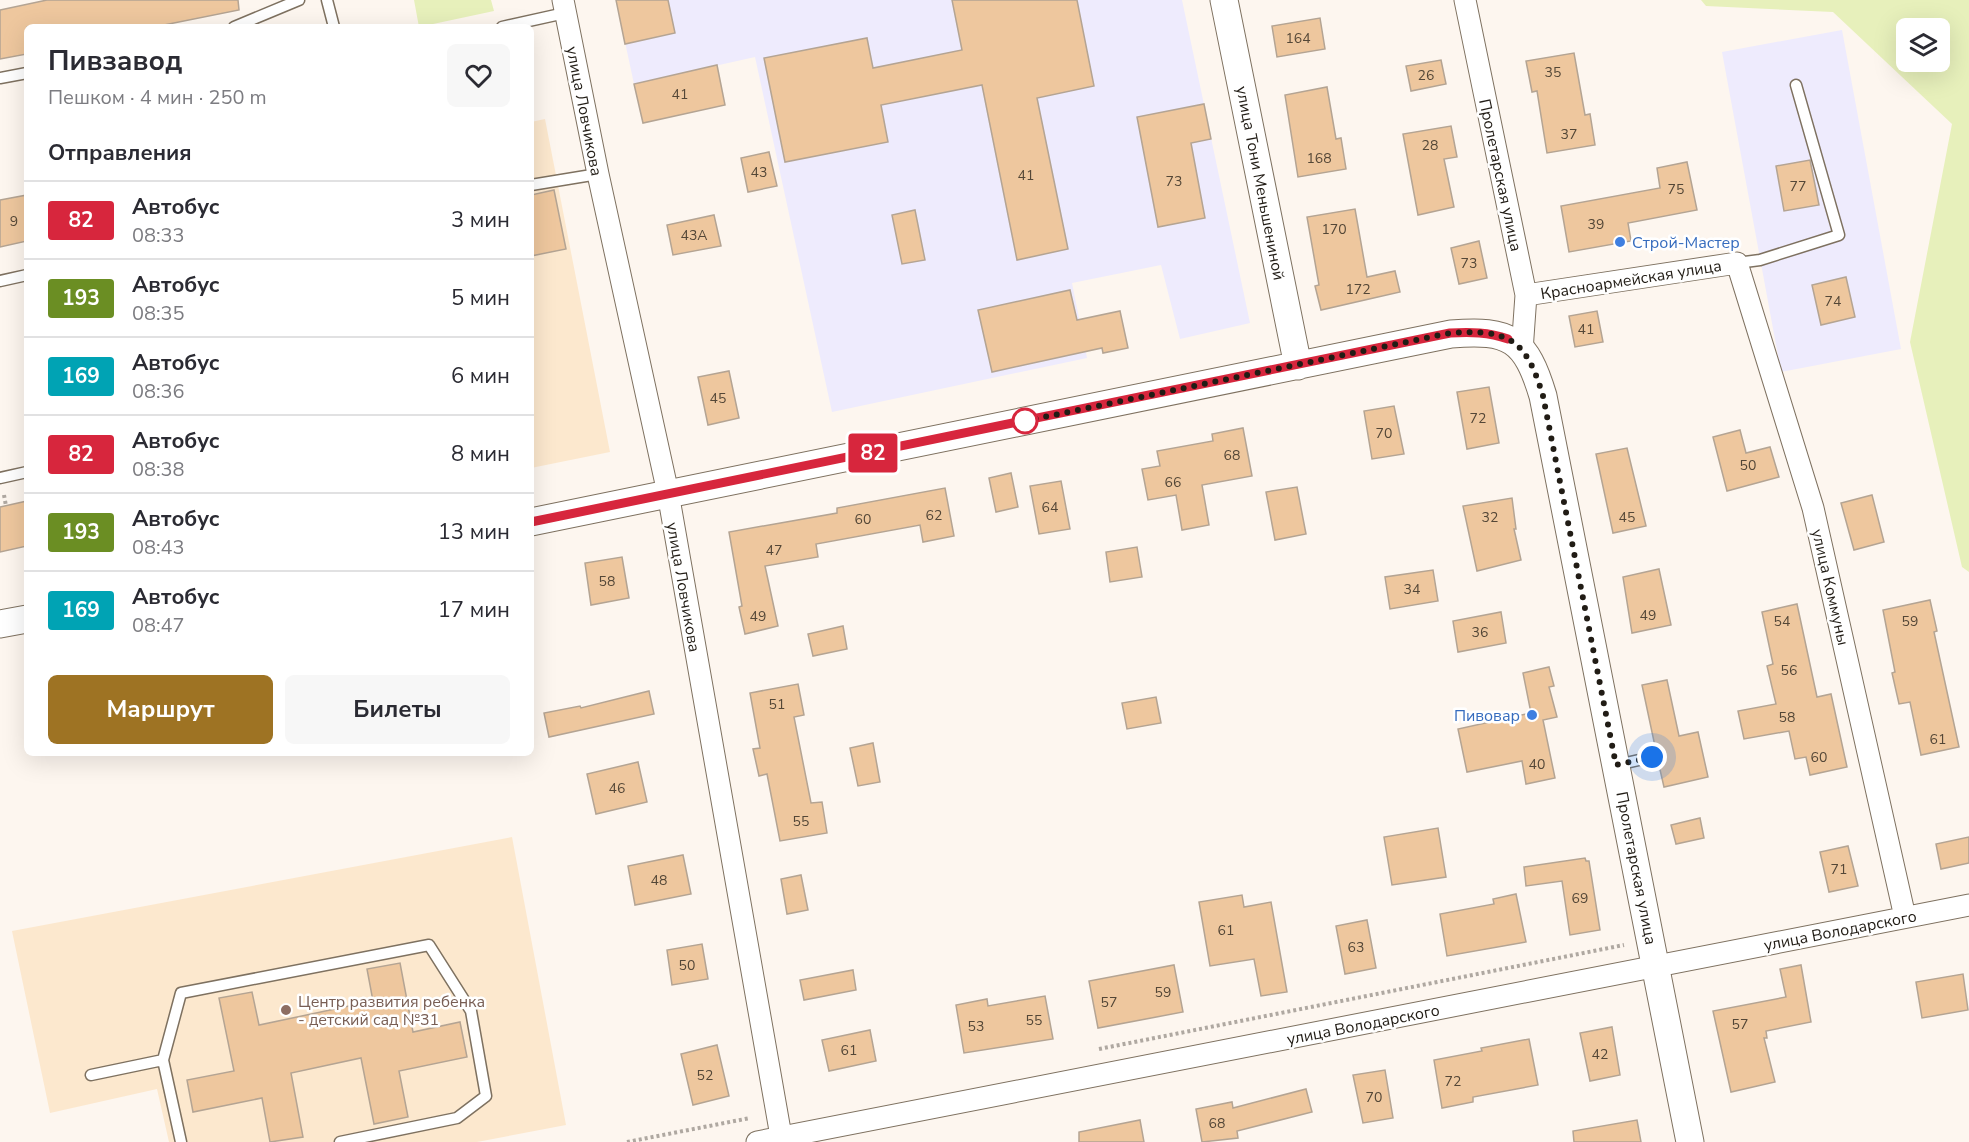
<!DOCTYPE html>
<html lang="ru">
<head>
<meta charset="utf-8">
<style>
	:root { --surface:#fff; --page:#f7f7f7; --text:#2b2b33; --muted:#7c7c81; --line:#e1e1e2; --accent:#9e7323 }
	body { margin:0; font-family:"Nunito Sans",sans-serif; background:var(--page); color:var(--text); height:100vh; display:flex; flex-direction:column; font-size:22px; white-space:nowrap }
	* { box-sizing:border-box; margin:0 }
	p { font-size:20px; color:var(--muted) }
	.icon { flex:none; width:33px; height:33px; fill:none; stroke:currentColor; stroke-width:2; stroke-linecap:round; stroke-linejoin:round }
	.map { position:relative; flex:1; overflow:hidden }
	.drawer { position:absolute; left:24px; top:24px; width:510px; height:732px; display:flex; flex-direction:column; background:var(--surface); border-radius:9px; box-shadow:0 6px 24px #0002 }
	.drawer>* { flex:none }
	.badge { padding:0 12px; border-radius:4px; font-size:21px; line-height:39px }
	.controls { position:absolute; left:1896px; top:18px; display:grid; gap:12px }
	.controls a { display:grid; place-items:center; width:54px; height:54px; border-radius:9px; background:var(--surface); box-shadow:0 6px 24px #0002; font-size:30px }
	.you { position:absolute; width:30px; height:30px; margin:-15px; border:4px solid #fff; border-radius:50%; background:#1a73e8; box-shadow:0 0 0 9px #1a73e833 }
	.map>.badge { position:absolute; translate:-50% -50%; box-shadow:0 0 0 3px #fff }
	h2 { padding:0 24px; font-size:22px; line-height:54px }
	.round { display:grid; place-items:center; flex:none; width:63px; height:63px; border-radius:9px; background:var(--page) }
	.overview { display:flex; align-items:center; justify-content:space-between; height:102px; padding:0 24px }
	h1 { font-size:28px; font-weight:700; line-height:45px }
	.primary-button { display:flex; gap:12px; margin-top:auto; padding:12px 24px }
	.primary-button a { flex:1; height:69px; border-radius:9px; background:var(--accent); color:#fff; font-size:24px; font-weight:700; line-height:69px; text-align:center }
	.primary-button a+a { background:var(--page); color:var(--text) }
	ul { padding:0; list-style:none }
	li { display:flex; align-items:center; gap:18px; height:78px; padding:0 24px; border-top:2px solid var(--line) }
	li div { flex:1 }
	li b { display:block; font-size:22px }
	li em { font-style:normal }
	li .badge { min-width:66px; font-weight:700; text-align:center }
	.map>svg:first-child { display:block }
	.built { fill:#fce8ce }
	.industrial { fill:#eeebfd }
	.green { fill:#e7f0bb; fill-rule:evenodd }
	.building { fill:#eec79e; stroke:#b4a493; stroke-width:1.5 }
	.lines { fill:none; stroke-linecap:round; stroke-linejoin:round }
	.service-casing { stroke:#7e7160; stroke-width:13 }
	.minor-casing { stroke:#7e7160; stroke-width:23 }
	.tertiary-casing { stroke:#7e7160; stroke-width:29 }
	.path { stroke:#afa8a1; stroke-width:4; stroke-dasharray:3 3; stroke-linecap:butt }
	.service { stroke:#fff; stroke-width:10 }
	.minor { stroke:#fff; stroke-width:21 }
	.tertiary { stroke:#fff; stroke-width:27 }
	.line-casing { stroke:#fff; stroke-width:14 }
	.line { stroke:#d7263d; stroke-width:9 }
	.walk { stroke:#211c15; stroke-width:6; stroke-dasharray:0 10.8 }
	.shop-dot { fill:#3f7fe0; stroke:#fff; stroke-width:2 }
	.stop-dot { fill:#fff; stroke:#d7263d; stroke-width:3 }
	.education-dot { fill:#8d6e63; stroke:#fff; stroke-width:2 }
	.labels { text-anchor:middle; stroke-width:5; stroke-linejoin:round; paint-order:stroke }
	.number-label { font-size:14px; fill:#544737 }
	.street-label { font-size:16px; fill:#211c15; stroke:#fff }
	.shop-label { font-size:16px; fill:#366cbe; stroke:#fff; text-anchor:start }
	.education-label { font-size:16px; fill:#785e54; stroke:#fff; text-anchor:start }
</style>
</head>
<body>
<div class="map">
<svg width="1969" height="1142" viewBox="0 0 1969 1142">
	<rect width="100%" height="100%" fill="#fdf6ef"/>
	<path class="built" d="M545 119 610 452 531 468V122Z
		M512 837 566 1125 477 1142H169L157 1089 50 1113 12 931Z"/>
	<path class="industrial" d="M616 0H1182L1250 323 1180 339 1161 265 1072 283 1087 358 832 412 755 57 634 84Z
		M1842 30 1901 349 1781 372 1722 52Z"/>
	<path class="green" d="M414 0H491L494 11 419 27Z
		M1701 0H1969V572L1962 567 1910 342 1952 124 1833 12 1706 6ZM1906 28H1940V62H1906Z"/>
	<path class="building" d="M47 0H238L239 10 154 27H27V54L0 59V10Z
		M616 0H668L675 33 625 44Z
		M952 0H1077L1094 86 1037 98 1068 249 1017 260 982 85 881 105 888 142 785 162 764 58 867 38 873 68 962 50Z
		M1320 18 1325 49 1277 57 1272 26Z
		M1574 53 1585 115 1590 114 1595 145 1547 153 1537 91 1532 92 1526 61Z
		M1441 60 1446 84 1411 91 1406 66Z
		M717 65 725 105 643 123 634 84Z
		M1327 87 1336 139 1341 138 1346 169 1298 177 1285 95Z
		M1204 104 1211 139 1191 143 1205 218 1158 227 1137 117Z
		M1451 126 1457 157 1444 159 1454 207 1418 215 1403 134Z
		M769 152 777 186 748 192 741 158Z
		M1810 160 1819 205 1784 211 1776 166Z
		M1687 162 1697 210 1628 223 1631 241 1569 252 1561 206 1660 188 1657 168Z
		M554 190 566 249 531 256V195Z
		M27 195V241L0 247V200Z
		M1355 209 1367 277 1395 271 1400 292 1321 310 1315 286 1319 285 1307 217Z
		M915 210 925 260 902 264 892 215Z
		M714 215 721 246 673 255 667 225Z
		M1479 241 1487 278 1459 284 1451 248Z
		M1846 277 1855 317 1821 325 1812 285Z
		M1070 290 1077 320 1120 311 1128 348 1103 353 1102 348 992 372 978 310Z
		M1597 311 1603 342 1575 347 1569 316Z
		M729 371 739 418 708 425 698 377Z
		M1489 387 1499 443 1467 449 1457 392Z
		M1394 406 1404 454 1372 459 1364 411Z
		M1243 428 1252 476 1202 485 1209 525 1182 530 1176 495 1148 500 1142 469 1160 466 1157 451 1213 441 1212 434Z
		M1740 430 1746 453 1770 447 1779 477 1727 491 1713 437Z
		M1627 448 1646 526 1613 533 1596 454Z
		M1011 473 1018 507 996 512 989 478Z
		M1061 481 1070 529 1039 534 1030 486Z
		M1297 487 1306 534 1275 540 1266 492Z
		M945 488 954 536 923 542 920 525 816 544 818 557 765 566 778 626 745 634 739 607 742 606 729 532 837 513V508Z
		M1872 495 1884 542 1854 550 1841 503Z
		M1512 498 1516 529H1514L1521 560 1477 571 1463 506Z
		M27 501V546L0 552V507Z
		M1137 547 1142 577 1110 582 1106 552Z
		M622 557 629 598 591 605 585 563Z
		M1659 569 1671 625 1632 633 1623 577Z
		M1433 570 1438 601 1390 609 1385 577Z
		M1930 600 1937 631 1934 632 1959 747 1921 755 1910 702 1899 704 1892 673 1895 672 1883 610Z
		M1797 604 1817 697 1831 694 1847 767 1810 775 1806 757 1795 759 1789 731 1744 739 1738 711 1776 704 1767 666 1773 664 1762 612Z
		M1501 612 1506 643 1458 652 1453 621Z
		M843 626 847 649 813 656 808 634Z
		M1549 667 1554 686 1549 687 1557 717 1543 720 1555 778 1526 784 1522 761 1467 772 1458 729 1531 713 1523 673Z
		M1667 680 1679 736 1698 732 1708 777 1664 787 1658 761 1659 756 1656 751 1642 685Z
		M798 684 804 715 794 717 811 803 822 802 827 833 780 841 767 774 759 776 753 749 760 748 750 693Z
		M649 691 654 714 549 737 544 713 580 706 581 708Z
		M1156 697 1161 723 1127 729 1122 703Z
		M873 743 880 782 858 786 850 748Z
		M638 762 647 802 596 814 587 774Z
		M1700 818 1704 838 1676 844 1671 825Z
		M1438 828 1446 877 1392 885 1384 837Z
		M1969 837V863L1941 869 1936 844Z
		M1848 846 1858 886 1829 892 1820 852Z
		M683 855 691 894 635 905 628 866Z
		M1585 858 1586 861H1589L1600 930 1570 935 1562 881 1526 886 1524 867Z
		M801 875 808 910 787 914 781 879Z
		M1516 894 1526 942 1447 956 1440 914 1494 904 1493 899Z
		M1242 895 1244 907 1271 902 1287 992 1261 996 1254 959 1210 966 1199 902Z
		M1367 920 1376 968 1345 974 1336 926Z
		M702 944 708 979 672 985 667 950Z
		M400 963 413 1032 460 1022 467 1057 399 1071 408 1117 374 1124 361 1058 291 1073 303 1137 270 1142 262 1098 193 1112 187 1080 234 1071 219 998 252 992 259 1025 373 1001 367 969Z
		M1174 965 1183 1012 1098 1028 1089 981Z
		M1801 965 1811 1022 1766 1031 1767 1038H1764L1775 1082 1731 1092 1713 1011 1786 997 1780 969Z
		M853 970 856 990 804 1000 800 980Z
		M1963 974 1968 1010 1922 1018 1916 982Z
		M1045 996 1053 1039 964 1053 956 1005 987 999 988 1006Z
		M1612 1027 1620 1075 1590 1081 1580 1033Z
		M870 1030 876 1061 829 1071 822 1040Z
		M1529 1039 1538 1085 1473 1097V1102L1442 1108 1434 1060 1482 1051 1481 1048Z
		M717 1045 729 1096 693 1105 681 1054Z
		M1385 1070 1393 1118 1363 1123 1353 1075Z
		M1306 1089 1312 1112 1237 1131 1238 1138 1202 1142 1196 1109 1232 1102 1233 1108Z
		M1140 1120 1144 1142H1079V1132Z
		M1637 1120 1641 1142H1574L1573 1131Z"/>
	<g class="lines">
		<defs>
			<path id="service" d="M327 0 334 27
				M234 27 299 0
				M502 27 565 13
				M0 78 27 73
				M531 185 598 174
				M1737 263 1760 260 1839 235 1796 85
				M0 281 27 275
				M0 478 27 472
				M1617 765 1652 757
				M163 1060 181 993 429 945 471 1011 486 1096 457 1118 340 1142
				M91 1075 163 1060 181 1142"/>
			<path id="minor" d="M563 0 598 174 668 493 782 1142
				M1465 0 1526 295 1522 351
				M1526 295 1737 263 1813 508 1905 917
				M757 1142 1969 905"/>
			<path id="tertiary" d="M1224 0 1298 366
				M531 522 1451 334C1510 329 1526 339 1543 396L1690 1142
				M0 624 27 619"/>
		</defs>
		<use href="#service" class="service-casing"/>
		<use href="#minor" class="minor-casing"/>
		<use href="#tertiary" class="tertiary-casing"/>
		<path class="path" d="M4 495 6 506
			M1099 1049 1624 945
			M627 1142 750 1118"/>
		<use href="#service" class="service"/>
		<use href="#minor" class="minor"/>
		<use href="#tertiary" class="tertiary"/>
	</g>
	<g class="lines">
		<defs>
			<path id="line" d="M531 522 1450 333C1471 332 1488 332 1508 339"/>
		</defs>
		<use href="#line" class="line-casing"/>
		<use href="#line" class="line"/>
		<path class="walk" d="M1025 421 1450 333C1509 329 1526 339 1543 396L1616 765 1652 757"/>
	</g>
	<g class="shop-dot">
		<circle cx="1620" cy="242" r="6"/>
		<circle cx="1532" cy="715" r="6"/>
	</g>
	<circle class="stop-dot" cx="1025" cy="421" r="12"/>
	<circle class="education-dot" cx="286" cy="1010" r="6"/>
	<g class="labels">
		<g class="number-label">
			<text x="1298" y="43">164</text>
			<text x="1553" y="77">35</text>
			<text x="1426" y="80">26</text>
			<text x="680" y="99">41</text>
			<text x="1569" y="139">37</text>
			<text x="1430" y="150">28</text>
			<text x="1319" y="163">168</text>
			<text x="759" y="177">43</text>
			<text x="1026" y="180">41</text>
			<text x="1174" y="186">73</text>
			<text x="1798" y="191">77</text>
			<text x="1676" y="194">75</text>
			<text x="14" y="226">9</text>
			<text x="1596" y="229">39</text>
			<text x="1334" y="234">170</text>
			<text x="694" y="240">43А</text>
			<text x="1469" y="268">73</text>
			<text x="1358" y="294">172</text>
			<text x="1833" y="306">74</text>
			<text x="1586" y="334">41</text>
			<text x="718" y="403">45</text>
			<text x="1478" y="423">72</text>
			<text x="1384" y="438">70</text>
			<text x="1232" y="460">68</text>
			<text x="1748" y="470">50</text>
			<text x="1173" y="487">66</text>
			<text x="1050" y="512">64</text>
			<text x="934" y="520">62</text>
			<text x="1490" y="522">32</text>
			<text x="1627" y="522">45</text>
			<text x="863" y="524">60</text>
			<text x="774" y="555">47</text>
			<text x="607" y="586">58</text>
			<text x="1412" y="594">34</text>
			<text x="1648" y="620">49</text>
			<text x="758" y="621">49</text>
			<text x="1782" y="626">54</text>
			<text x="1910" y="626">59</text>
			<text x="1480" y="637">36</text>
			<text x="1789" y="675">56</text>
			<text x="777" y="709">51</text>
			<text x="1787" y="722">58</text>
			<text x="1938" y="744">61</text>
			<text x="1819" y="762">60</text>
			<text x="1537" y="769">40</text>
			<text x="617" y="793">46</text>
			<text x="801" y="826">55</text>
			<text x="1839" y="874">71</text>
			<text x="659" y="885">48</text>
			<text x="1580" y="903">69</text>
			<text x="1226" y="935">61</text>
			<text x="1356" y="952">63</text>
			<text x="687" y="970">50</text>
			<text x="1163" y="997">59</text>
			<text x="1109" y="1007">57</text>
			<text x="1034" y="1025">55</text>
			<text x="1740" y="1029">57</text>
			<text x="976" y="1031">53</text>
			<text x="849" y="1055">61</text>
			<text x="1600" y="1059">42</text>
			<text x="705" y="1080">52</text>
			<text x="1453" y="1086">72</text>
			<text x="1374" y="1102">70</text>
			<text x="1217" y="1128">68</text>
		</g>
		<g class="street-label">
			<text transform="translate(585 111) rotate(79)" y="6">улица Ловчикова</text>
			<text transform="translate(1501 175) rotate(78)" y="6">Пролетарская улица</text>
			<text transform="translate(1261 183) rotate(79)" y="6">улица Тони Меньшениной</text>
			<text transform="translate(1631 279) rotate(-9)" y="6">Красноармейская улица</text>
			<text transform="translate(684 587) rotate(80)" y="6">улица Ловчикова</text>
			<text transform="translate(1831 587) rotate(77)" y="6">улица Коммуны</text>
			<text transform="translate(1637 868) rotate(79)" y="6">Пролетарская улица</text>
			<text transform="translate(1840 930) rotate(-11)" y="6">улица Володарского</text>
			<text transform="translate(1363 1024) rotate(-11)" y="6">улица Володарского</text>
		</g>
		<g class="shop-label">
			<text x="1632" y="248">Строй-Мастер</text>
			<text x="1520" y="721" text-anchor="end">Пивовар</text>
		</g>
		<g class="education-label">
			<text x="298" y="1007">Центр развития ребенка<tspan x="298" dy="18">- детский сад №31</tspan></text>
		</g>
	</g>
</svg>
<div class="controls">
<a><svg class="icon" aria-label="layers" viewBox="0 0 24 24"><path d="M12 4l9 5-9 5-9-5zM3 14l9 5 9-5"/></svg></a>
</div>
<div class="you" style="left:1652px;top:757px"></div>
<b class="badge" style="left:873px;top:453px;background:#d7263d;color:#fff">82</b>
<section class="drawer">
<div class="overview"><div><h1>Пивзавод</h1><p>Пешком · 4 мин · 250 m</p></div><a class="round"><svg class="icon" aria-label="heart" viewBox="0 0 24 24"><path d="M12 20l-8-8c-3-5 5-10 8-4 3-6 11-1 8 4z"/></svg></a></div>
<h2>Отправления</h2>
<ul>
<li><span class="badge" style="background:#d7263d;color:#fff">82</span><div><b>Автобус</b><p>08:33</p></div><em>3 мин</em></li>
<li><span class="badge" style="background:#6b8e23;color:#fff">193</span><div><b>Автобус</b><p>08:35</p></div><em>5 мин</em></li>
<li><span class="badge" style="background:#00a3b4;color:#fff">169</span><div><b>Автобус</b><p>08:36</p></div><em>6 мин</em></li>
<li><span class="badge" style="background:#d7263d;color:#fff">82</span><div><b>Автобус</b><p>08:38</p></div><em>8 мин</em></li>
<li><span class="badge" style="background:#6b8e23;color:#fff">193</span><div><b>Автобус</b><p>08:43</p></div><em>13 мин</em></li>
<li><span class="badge" style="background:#00a3b4;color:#fff">169</span><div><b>Автобус</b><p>08:47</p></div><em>17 мин</em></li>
</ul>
<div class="primary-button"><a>Маршрут</a><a>Билеты</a></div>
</section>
</div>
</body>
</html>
